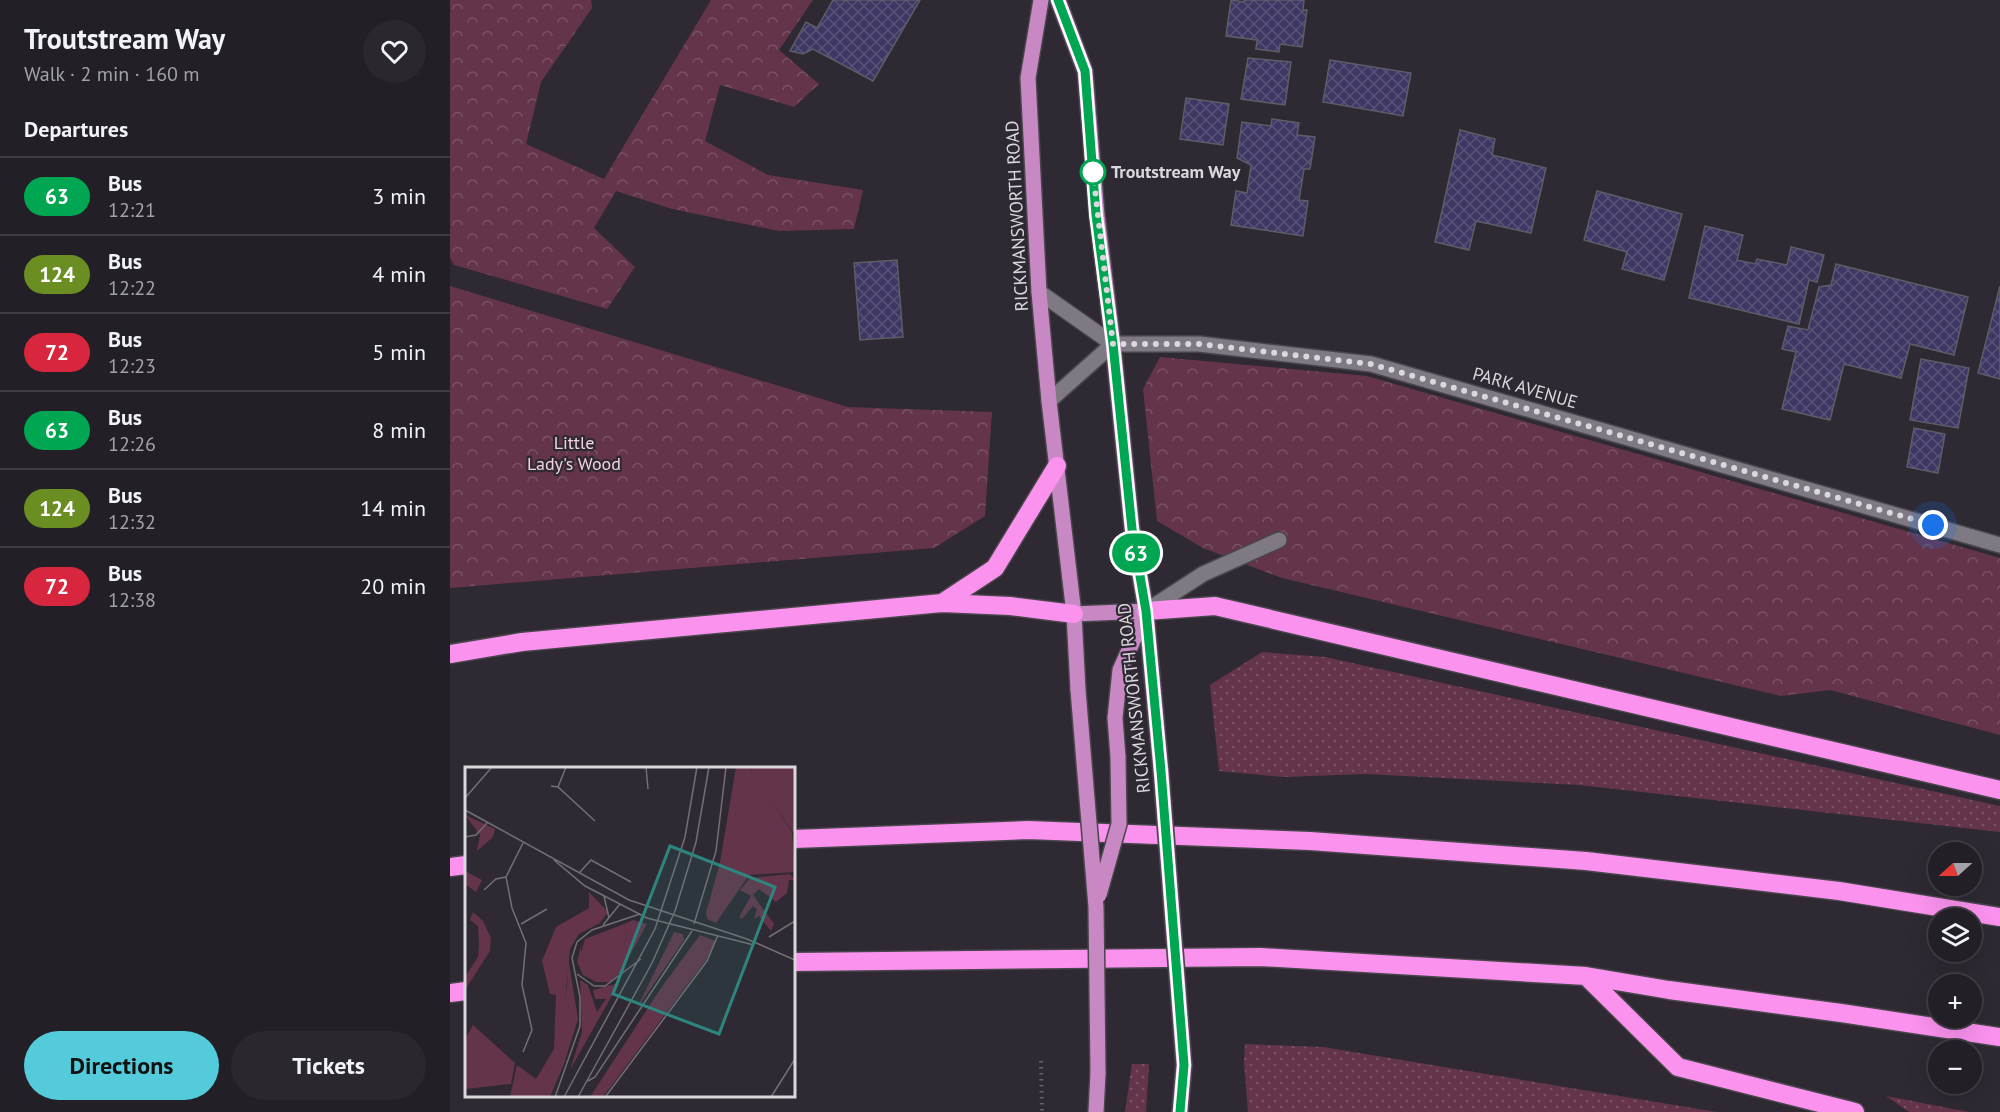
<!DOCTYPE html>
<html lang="en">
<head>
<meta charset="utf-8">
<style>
	:root { --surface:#221f26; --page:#2a272e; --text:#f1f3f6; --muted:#a2a2a7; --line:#3f3d43; --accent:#53cbdb }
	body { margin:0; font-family:"PT Sans",sans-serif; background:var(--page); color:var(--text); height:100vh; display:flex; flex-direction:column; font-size:22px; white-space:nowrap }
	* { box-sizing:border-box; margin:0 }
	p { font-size:20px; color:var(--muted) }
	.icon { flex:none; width:33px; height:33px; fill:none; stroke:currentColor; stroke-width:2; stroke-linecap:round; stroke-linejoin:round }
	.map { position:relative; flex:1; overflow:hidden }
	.drawer { display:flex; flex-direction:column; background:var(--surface); width:450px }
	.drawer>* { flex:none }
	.badge { padding:0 12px; border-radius:20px; font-size:21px; line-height:39px }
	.needle { width:39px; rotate:249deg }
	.buttons { position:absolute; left:1478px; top:842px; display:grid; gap:12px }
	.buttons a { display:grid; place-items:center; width:54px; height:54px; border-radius:50%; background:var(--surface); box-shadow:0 6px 24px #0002,0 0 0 2px var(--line); font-size:30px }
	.you { position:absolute; width:30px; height:30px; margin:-15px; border:4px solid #fff; border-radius:50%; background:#1a73e8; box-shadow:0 0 0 9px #1a73e833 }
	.map>.badge { position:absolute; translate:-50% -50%; box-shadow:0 0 0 3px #fff }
	h2 { padding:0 24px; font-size:22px; line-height:54px }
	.round { display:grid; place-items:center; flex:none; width:63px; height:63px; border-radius:32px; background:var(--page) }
	.headline { display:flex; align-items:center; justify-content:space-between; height:102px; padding:0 24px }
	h1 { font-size:28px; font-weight:700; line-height:45px }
	.primary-button { display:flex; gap:12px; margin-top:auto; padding:12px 24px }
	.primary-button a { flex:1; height:69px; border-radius:36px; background:var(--accent); color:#111; font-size:24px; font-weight:700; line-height:69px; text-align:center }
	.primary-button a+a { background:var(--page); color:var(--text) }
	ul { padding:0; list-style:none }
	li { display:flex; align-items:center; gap:18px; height:78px; padding:0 24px; border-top:2px solid var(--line) }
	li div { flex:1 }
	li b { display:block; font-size:22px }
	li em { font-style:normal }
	li .badge { min-width:66px; font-weight:700; text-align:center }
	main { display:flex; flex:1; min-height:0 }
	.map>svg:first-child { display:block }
	.grass { fill:url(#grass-dots) }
	.forest { fill:url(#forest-crowns) }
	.building { fill:url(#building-cross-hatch); stroke:#5d5d67; stroke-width:1.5 }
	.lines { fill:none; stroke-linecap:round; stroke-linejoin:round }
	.lane-casing { stroke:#49454c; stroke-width:18 }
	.street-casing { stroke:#49454c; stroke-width:18 }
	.primary-casing { stroke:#49454c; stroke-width:18 }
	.highway-casing { stroke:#49454c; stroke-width:21 }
	.path { stroke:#666269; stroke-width:4; stroke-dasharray:1.5 4.5; stroke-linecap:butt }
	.lane { stroke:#7e7982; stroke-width:15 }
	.street { stroke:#7e7982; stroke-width:15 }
	.primary { stroke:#c888c3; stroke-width:15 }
	.highway { stroke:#fa92ee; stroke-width:18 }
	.primary-bridge-casing { stroke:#49454c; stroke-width:18; stroke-linecap:butt }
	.primary-bridge { stroke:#c888c3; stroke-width:15 }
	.line-casing { stroke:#fff; stroke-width:14 }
	.line { stroke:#00a651; stroke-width:9 }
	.walk { stroke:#dbd8dd; stroke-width:6; stroke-dasharray:0 10.8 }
	.stop-dot { fill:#fff; stroke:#00a651; stroke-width:3 }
	.labels { text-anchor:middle; stroke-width:4.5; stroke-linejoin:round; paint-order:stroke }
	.stop-label { font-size:18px; font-weight:bold; fill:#dbd8dd; stroke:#2e2932; text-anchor:start }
	.street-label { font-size:18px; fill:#dbd8dd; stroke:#2e2932 }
	.park-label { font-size:18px; fill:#f5d2e0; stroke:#2e2932 }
	.inset-road { fill:none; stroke:#736f76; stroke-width:1.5 }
	.view { fill:#2e857f; fill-opacity:0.15; stroke:#2e857f; stroke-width:3 }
	.inset-edge { fill:none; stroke:#dbd8dd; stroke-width:3 }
</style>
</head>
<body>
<main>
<section class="drawer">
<div class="headline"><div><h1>Troutstream Way</h1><p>Walk · 2 min · 160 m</p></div><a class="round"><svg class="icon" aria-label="heart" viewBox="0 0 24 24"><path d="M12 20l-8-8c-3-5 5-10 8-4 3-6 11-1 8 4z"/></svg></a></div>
<h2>Departures</h2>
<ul>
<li><span class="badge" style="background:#00a651;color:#fff">63</span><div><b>Bus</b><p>12:21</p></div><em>3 min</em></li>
<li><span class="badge" style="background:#6b8e23;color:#fff">124</span><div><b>Bus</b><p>12:22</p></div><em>4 min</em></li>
<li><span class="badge" style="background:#d7263d;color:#fff">72</span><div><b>Bus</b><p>12:23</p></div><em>5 min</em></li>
<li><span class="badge" style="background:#00a651;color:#fff">63</span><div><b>Bus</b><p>12:26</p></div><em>8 min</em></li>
<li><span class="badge" style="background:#6b8e23;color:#fff">124</span><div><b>Bus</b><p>12:32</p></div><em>14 min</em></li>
<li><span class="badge" style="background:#d7263d;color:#fff">72</span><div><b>Bus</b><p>12:38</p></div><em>20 min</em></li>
</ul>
<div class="primary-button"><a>Directions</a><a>Tickets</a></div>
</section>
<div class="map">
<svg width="1550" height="1112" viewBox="0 0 1550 1112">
	<defs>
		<pattern id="grass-dots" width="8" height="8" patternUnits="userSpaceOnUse" patternTransform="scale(1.5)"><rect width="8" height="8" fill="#64354a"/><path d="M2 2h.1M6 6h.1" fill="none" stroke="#7a5264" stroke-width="1.8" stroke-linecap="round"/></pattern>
		<pattern id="forest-crowns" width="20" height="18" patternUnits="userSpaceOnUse" patternTransform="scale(1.5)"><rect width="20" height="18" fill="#64354a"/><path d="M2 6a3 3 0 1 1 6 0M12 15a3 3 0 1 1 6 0" fill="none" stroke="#7a5264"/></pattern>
		<pattern id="building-cross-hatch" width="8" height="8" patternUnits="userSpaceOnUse" patternTransform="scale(1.5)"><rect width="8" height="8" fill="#3e3763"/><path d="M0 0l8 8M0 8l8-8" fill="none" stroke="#595379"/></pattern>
	</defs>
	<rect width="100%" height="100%" fill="#2e2932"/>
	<path class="grass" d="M812 652 875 657 1550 806V832L1129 785 916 774 833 777 769 771 760 685Z
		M795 1044 873 1047 1267 1112H798L794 1062Z
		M682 1064H699L696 1112H675Z
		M1436 1096 1519 1112H1459Z"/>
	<path class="forest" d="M0 0H141L142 8 91 82 76 144 154 179 261 0H363L329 50 369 84 344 107 270 85 255 141 318 175 413 190 404 229 329 231 222 209 166 191 144 228 185 267 157 309 4 265 0 258Z
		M0 286 398 407 542 412 535 516 484 548 0 588Z
		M710 357 917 376 1550 558V735L1380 690 1331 696 832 578 753 548 707 521 693 389Z"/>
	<path class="building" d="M383 0H470L423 81 363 49 353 54 340 51 356 22 367 28Z
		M781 0 794 2V0H854L853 10H857L852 47 830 44 829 52 806 49 807 40 776 36Z
		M798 58 841 62 835 105 791 99Z
		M880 60 961 73 953 116 873 102Z
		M736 98 779 104 773 145 730 139Z
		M822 119 849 123 847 135 865 137 860 169H854L849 200 858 201 853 236 781 225 786 191 797 193 801 165 787 158 792 122 821 126Z
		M1010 130 1045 139 1042 155 1096 168 1081 233 1026 221 1019 250 985 242Z
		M1147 191 1232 214 1214 280 1172 269 1177 252 1134 240Z
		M1255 226 1293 235 1287 260 1305 264 1307 259 1337 265 1341 247 1374 255 1367 282 1359 280 1349 324 1239 298Z
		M447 260 453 337 410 340 404 263Z
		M1386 264 1518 297 1504 355 1460 344 1451 378 1394 364 1380 420 1332 409 1346 352 1332 349 1338 326 1358 330 1369 287 1381 285Z
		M1550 286V379L1528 373Z
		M1471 359 1519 368 1508 428 1460 420Z
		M1464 428 1495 434 1488 473 1457 467Z"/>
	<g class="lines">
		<defs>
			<path id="lane" d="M696 611 753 574 829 540"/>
			<path id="street" d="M589 292 663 344
				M599 401 663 344H749L921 364 1550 545"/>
			<path id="primary" d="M591 0 578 78 589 292 599 401 624 614 628 690
				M608 0 635 71 647 215 663 344 682 529 696 611 711 771
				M624 614 696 611
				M668 757 665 718 670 670 695 614
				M646 1112 648 1073
				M730 1112 734 1065"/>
			<path id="highway" d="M492 603 545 568 607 466
				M696 611 765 606 1550 790
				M0 654 72 642 492 603 560 606 624 614
				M344 839 578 830 860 841 1136 861 1389 891 1550 917
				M0 867 16 865
				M344 962 811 957 1136 976 1219 990 1391 1013 1550 1037
				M1136 976 1228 1067 1405 1112
				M0 993 16 991"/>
		</defs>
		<use href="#lane" class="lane-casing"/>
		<use href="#street" class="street-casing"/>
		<use href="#primary" class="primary-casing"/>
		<use href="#highway" class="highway-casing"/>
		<path class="path" d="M591 1061 592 1112"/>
		<use href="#lane" class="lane"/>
		<use href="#street" class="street"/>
		<use href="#primary" class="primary"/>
		<use href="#highway" class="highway"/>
		<defs>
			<path id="primary-bridge" d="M628 690 646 907 648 1073
				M711 771 734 1065
				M649 895 669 824 668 757"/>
		</defs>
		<use href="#primary-bridge" class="primary-bridge-casing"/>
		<use href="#primary-bridge" class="primary-bridge"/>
	</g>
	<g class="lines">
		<defs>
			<path id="line" d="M608 0 635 71 646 215 663 344 682 529 696 611 711 771 734 1065 730 1112"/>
		</defs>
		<use href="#line" class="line-casing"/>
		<use href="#line" class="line"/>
		<path class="walk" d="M643 172 663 344H749L921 364 1483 525"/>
	</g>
	<circle class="stop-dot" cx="643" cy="172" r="12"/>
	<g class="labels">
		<g class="stop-label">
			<text x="661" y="178">Troutstream Way</text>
		</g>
		<g class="street-label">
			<text transform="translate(567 216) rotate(-93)" y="6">RICKMANSWORTH ROAD</text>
			<text transform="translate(1075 388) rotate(16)" y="6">PARK AVENUE</text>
			<text transform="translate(684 698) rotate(-96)" y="6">RICKMANSWORTH ROAD</text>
		</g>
		<g class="park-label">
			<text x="124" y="449">Little<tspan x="124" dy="21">Lady's Wood</tspan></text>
		</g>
	</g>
	<g transform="translate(15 767)">
		<rect width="330" height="330" fill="#2e2932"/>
		<path d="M285 0H330V68L289 10ZM168 153 182 157 155 206 145 215H131L118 208 112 195 116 179V185L159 178 162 168 159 157ZM209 165 218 167 219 173 171 243ZM103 190 113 252 99 297 85 330H82L102 219ZM115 213 123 218 132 245 141 232H130L128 223 154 216 105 303 117 265Z" fill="#64354a"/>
		<path d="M271 0H284L327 65 330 105 284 108 251 156 242 152 241 146 255 95ZM0 48 30 62 28 70 12 84 15 68ZM0 104 17 113 11 125 0 117ZM325 107 330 113H324L322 126 311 135 294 122 288 128 309 157 306 164 294 149 289 152 292 142 288 139 277 152 274 150 286 129 275 123 285 111ZM124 125 143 145 135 156 114 167 105 182 93 304 82 330H45L52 298 71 312 89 282 91 228 85 227 77 194 91 160 124 141ZM8 145 18 154 26 171 25 184 0 223V210L13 190 14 177 13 159 5 153ZM159 157 162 168 159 178 145 196 120 190 116 185 120 172ZM235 168 251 174 241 193 138 330H125L196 221ZM8 258 50 296 46 317 0 322V272Z" fill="#64354a"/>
		<path class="inset-road" d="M181 0 183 22M86 19 93 20 130 54M93 20 101 0M0 31 27 0M0 43 164 133 282 172 330 193M0 70 11 68 22 56M89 93 120 119 182 151 289 178M115 105 126 93 166 115M19 123 31 112 41 110M139 129 144 151M56 157 82 142M229 157 251 84 261 0M138 158 155 137M304 170 330 154M112 207 129 219H140L176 192M58 285 67 263 57 218 61 176 47 141 41 110 58 76M123 314 130 310 227 164M141 329 242 194 253 168M90 330 115 259V230L107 191 112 175 127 163 175 147M99 330 190 162 220 70 232 0M113 330 187 196 210 144 231 75 244 0M306 330 330 292"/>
		<path class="view" d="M205 79 310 120 254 267 148 227Z"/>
		<rect width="330" height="330" class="inset-edge"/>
	</g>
</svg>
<div class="buttons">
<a><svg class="needle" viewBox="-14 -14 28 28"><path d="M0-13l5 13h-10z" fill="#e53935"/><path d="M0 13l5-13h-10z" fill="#a2a2a7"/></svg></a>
<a><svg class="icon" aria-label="layers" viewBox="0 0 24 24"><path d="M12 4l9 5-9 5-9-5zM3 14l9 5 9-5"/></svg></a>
<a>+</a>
<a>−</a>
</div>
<div class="you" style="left:1483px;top:525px"></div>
<b class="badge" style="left:686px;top:553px;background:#00a651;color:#fff">63</b>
</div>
</main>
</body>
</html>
